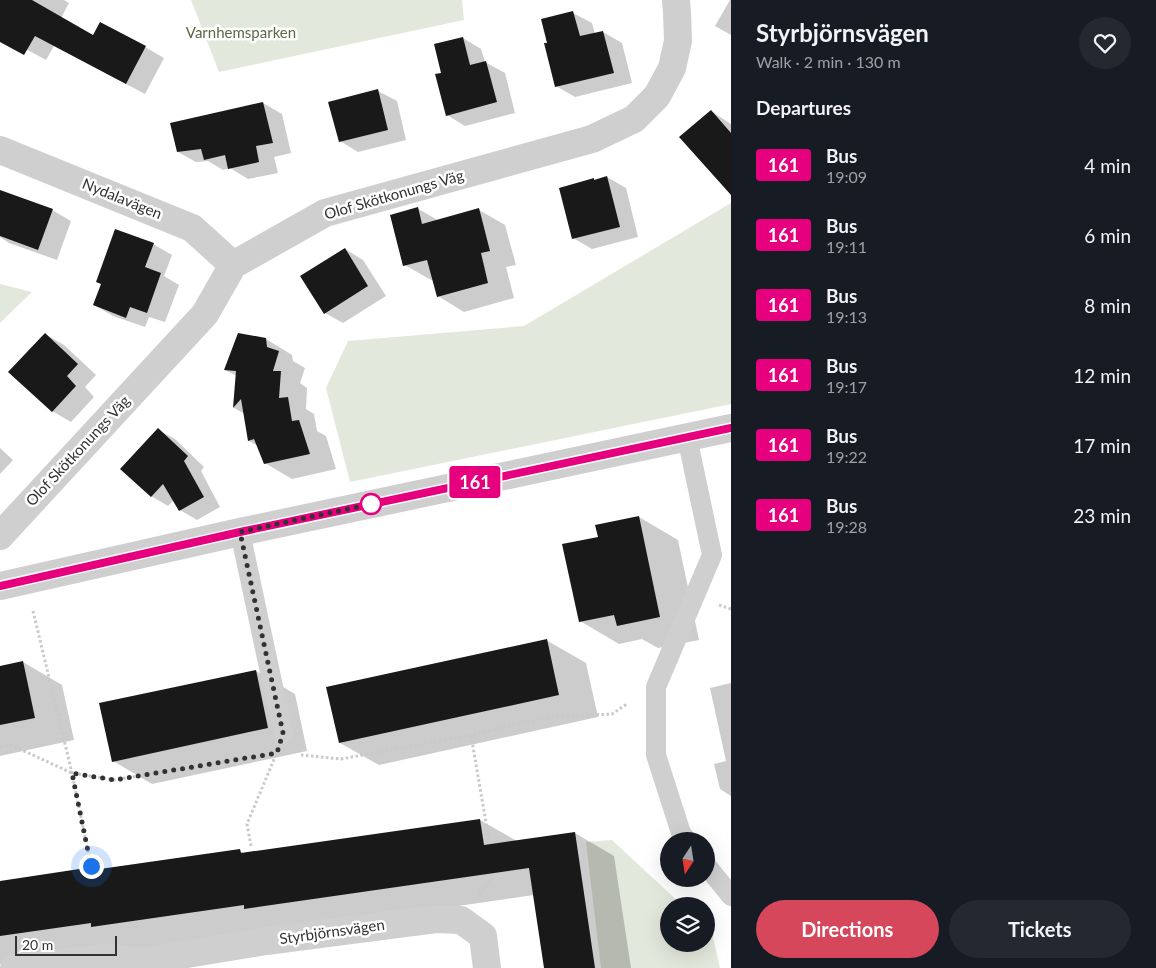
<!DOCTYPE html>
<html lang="en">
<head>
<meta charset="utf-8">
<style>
	:root { --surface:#171b24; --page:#242831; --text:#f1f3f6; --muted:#9ea1a6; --accent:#d6475b }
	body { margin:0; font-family:Lato,sans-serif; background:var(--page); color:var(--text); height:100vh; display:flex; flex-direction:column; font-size:19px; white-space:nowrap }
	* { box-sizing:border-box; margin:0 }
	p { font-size:16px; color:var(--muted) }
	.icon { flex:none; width:28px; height:28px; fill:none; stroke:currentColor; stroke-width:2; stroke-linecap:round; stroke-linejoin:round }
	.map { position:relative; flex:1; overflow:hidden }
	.sheet { display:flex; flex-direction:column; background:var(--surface); width:425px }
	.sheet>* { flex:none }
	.badge { padding:0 10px; border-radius:4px; font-size:18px; line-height:32px }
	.needle { width:32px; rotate:192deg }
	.controls { position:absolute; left:660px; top:832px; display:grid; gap:10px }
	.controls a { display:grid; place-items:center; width:55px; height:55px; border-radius:50%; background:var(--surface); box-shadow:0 5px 20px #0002; font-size:25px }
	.scale { position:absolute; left:15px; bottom:12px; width:102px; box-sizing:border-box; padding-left:5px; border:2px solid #323232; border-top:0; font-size:14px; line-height:18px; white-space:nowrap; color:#323232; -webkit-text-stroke:4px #fff; paint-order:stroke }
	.you { position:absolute; width:25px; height:25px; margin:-12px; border:4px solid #fff; border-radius:50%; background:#1a73e8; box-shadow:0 0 0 8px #1a73e833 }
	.map>.badge { position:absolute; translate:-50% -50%; box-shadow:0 0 0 2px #fff }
	h2 { padding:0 25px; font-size:19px; line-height:45px }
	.round { display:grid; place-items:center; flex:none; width:52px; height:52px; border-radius:26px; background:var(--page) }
	.head { display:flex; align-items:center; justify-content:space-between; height:85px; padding:0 25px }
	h1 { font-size:24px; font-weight:700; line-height:38px }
	.cta { display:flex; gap:10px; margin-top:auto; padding:10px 25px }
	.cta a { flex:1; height:58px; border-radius:30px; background:var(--accent); color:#fff; font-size:20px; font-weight:700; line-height:58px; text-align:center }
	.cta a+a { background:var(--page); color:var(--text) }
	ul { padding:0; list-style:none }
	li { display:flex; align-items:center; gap:15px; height:70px; padding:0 25px }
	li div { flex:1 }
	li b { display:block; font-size:19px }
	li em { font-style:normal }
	li .badge { min-width:55px; font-weight:700; text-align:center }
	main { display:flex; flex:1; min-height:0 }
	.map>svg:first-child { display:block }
	.green { fill:#e3e8dc }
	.shadow { fill:#0003 }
	.building { fill:#191919 }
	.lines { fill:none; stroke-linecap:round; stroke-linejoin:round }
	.path { stroke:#c9c9c9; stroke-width:3; stroke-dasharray:2.5 2.5; stroke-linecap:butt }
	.service { stroke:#cfcfcf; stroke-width:20 }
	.minor { stroke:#cfcfcf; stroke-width:28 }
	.line-casing { stroke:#fff; stroke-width:11 }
	.line { stroke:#e6007e; stroke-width:8 }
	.walk { stroke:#323232; stroke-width:5; stroke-dasharray:0 9 }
	.stop-dot { fill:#fff; stroke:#e6007e; stroke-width:2.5 }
	.labels { text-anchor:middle; stroke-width:5; stroke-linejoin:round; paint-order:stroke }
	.park-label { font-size:15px; fill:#586b43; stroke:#fff }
	.street-label { font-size:15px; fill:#323232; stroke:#fff }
</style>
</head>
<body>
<main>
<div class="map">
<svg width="731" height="968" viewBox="0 0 731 968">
	<rect width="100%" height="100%" fill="#fff"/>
	<path class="green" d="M191 0H462L464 20 219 72Z
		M731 203V404L350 482 326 388 348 341 524 326Z
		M0 284 32 292 0 323Z
		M612 840 683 906H669V944H706V927L712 933 720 968H601L586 842Z"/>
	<path class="shadow" d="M2 0H64L69 3 61 18 94 36 145 47 164 58 145 94 54 46 46 60 0 35V3Z
		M730 0H731V35L715 26Z
		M573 13 592 23 595 34 603 32 622 43 632 83 575 97 556 86 548 43Z
		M463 38 481 49 485 62 505 73 515 113 465 126 447 115 442 74Z
		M378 91 397 101 406 140 358 152 340 141Z
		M263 103 282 114 291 153 274 157 278 173 248 179 230 168 223 170 208 161 196 162 178 152Z
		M711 111 731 124V193Z
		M607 177 626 188 638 237 592 249 573 238 594 179 596 181Z
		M0 206 52 210 71 221 57 260 9 243 0 237Z
		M417 208 439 221 479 210 505 225 516 265 506 267 514 298 464 312 438 296 433 280H431L405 265Z
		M153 244 172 255 164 276 179 285 165 322 149 317 145 327 113 316 94 305 102 284Z
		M345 249 363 260 386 296 343 323 325 313Z
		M45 334 64 345 96 375 85 387 94 397 71 422 52 411Z
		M266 339 292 355 293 361 305 368 300 383 307 388 306 409 314 414 317 431 326 436 336 469 292 479 265 463 258 446 249 441 245 414 234 408 237 376 225 370Z
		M158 430 175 439 204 467 201 471 220 507 197 520 180 510 174 500 168 506 151 496Z
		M0 448 13 460 0 474Z
		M639 517 678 540 699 640 658 648 642 639 619 644 580 621Z
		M546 640 586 663 598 717 379 765 340 743Z
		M23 662 62 685 74 740 0 756V667Z
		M256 671 295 694 307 751 152 784 113 761Z
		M731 683V796L720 789 714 764 726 761 710 688Z
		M480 820 517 841 575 833 614 856 631 968H545L534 895 285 931 132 949 126 946 0 964V882L86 869 90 872 240 851 245 854Z"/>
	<path class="building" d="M0 0H32L93 35 100 22 146 46 126 84 35 36 24 55 0 42Z
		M573 11 580 36 603 31 614 73 555 87 544 43H547L541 19Z
		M463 37 470 65 486 61 497 102 446 116 435 74 441 73 434 44Z
		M378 89 388 130 339 142 328 102Z
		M263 102 273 143 256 146 259 162 228 169 225 155 204 160 201 149 177 152 170 123Z
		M711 110 731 133V195L679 137Z
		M607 176 620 227 572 239 559 188 594 178V180Z
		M0 190 53 209 38 250 0 236Z
		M418 207 422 224 479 208 490 251 481 253 488 283 437 297 427 260 403 266 390 215Z
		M115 229 154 243 145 267 161 273 147 313 130 307 126 318 93 305 101 284 96 282Z
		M345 248 368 286 324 314 300 276Z
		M45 333 78 364 67 376 76 386 52 412 8 372Z
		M238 333 266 338 267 347 279 351 273 371H281L279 398 288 397 292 421 299 420 310 454 264 464 254 439 248 441 241 399 233 408 236 371 224 370Z
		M158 428 188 456 184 461 204 497 179 511 163 484 151 497 120 469Z
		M639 516 660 617 617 626 614 615 579 622 562 544 598 537 595 525Z
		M547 639 559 695 339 743 326 687Z
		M23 661 35 718 0 725V666Z
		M256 670 268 728 112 762 99 703Z
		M480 819 484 845 575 832 595 968H544L529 868 244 909V905L91 927V923L0 936V881L86 868V871L240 849 241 853Z"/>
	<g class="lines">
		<path class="path" d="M719 605 731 609
			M33 611 72 773 91 866
			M471 735 489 840
			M0 747 11 745 72 773 114 780 265 755
			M301 755 341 759 471 735 549 717 612 714 627 704
			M251 846 247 824 275 757
			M479 895 494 876"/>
		<path class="service" d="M687 437 712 555 656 687V755L681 833 687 841
			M240 532 283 733
			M706 865 731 896"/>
		<path class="minor" d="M0 150 192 228 233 265
			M0 536 205 314 233 265 325 213 592 139 634 119 657 96 672 68 678 41 677 12 676 0
			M0 586 240 532 731 428
			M14 968 105 958 144 961 266 941 436 919 461 920 483 936 487 968"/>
	</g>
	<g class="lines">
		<defs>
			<path id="line" d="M0 586 240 532 731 428"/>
		</defs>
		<use href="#line" class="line-casing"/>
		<use href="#line" class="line"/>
		<path class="walk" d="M91 866 72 773 114 780 277 753 283 733 240 532 376 503 371 504"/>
	</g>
	<circle class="stop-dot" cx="371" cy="504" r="10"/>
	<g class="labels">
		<g class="park-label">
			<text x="241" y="38">Varnhemsparken</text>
		</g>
		<g class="street-label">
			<text transform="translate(394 195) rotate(-16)" y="5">Olof Skötkonungs Väg</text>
			<text transform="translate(122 199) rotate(22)" y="5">Nydalavägen</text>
			<text transform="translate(78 451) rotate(-47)" y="5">Olof Skötkonungs Väg</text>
			<text transform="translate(332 932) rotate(-8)" y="5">Styrbjörnsvägen</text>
		</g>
	</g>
</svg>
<div class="controls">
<a><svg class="needle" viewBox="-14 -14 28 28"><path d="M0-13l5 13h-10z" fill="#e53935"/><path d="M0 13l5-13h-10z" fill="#9ea1a6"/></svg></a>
<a><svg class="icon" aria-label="layers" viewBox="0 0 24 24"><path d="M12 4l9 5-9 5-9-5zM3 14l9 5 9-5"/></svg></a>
</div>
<div class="scale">20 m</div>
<div class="you" style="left:91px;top:866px"></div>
<b class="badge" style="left:475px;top:482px;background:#e6007e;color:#fff">161</b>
</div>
<section class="sheet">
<div class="head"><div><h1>Styrbjörnsvägen</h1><p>Walk · 2 min · 130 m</p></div><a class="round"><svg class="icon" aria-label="heart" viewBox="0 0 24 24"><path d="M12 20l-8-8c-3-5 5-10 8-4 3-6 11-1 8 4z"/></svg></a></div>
<h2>Departures</h2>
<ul>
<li><span class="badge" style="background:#e6007e;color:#fff">161</span><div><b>Bus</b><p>19:09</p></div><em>4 min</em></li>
<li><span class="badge" style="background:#e6007e;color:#fff">161</span><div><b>Bus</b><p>19:11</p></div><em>6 min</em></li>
<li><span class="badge" style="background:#e6007e;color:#fff">161</span><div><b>Bus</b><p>19:13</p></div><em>8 min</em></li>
<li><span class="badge" style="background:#e6007e;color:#fff">161</span><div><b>Bus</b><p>19:17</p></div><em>12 min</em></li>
<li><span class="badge" style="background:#e6007e;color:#fff">161</span><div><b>Bus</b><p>19:22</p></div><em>17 min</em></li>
<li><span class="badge" style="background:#e6007e;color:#fff">161</span><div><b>Bus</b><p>19:28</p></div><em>23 min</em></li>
</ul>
<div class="cta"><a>Directions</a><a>Tickets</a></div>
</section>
</main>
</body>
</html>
